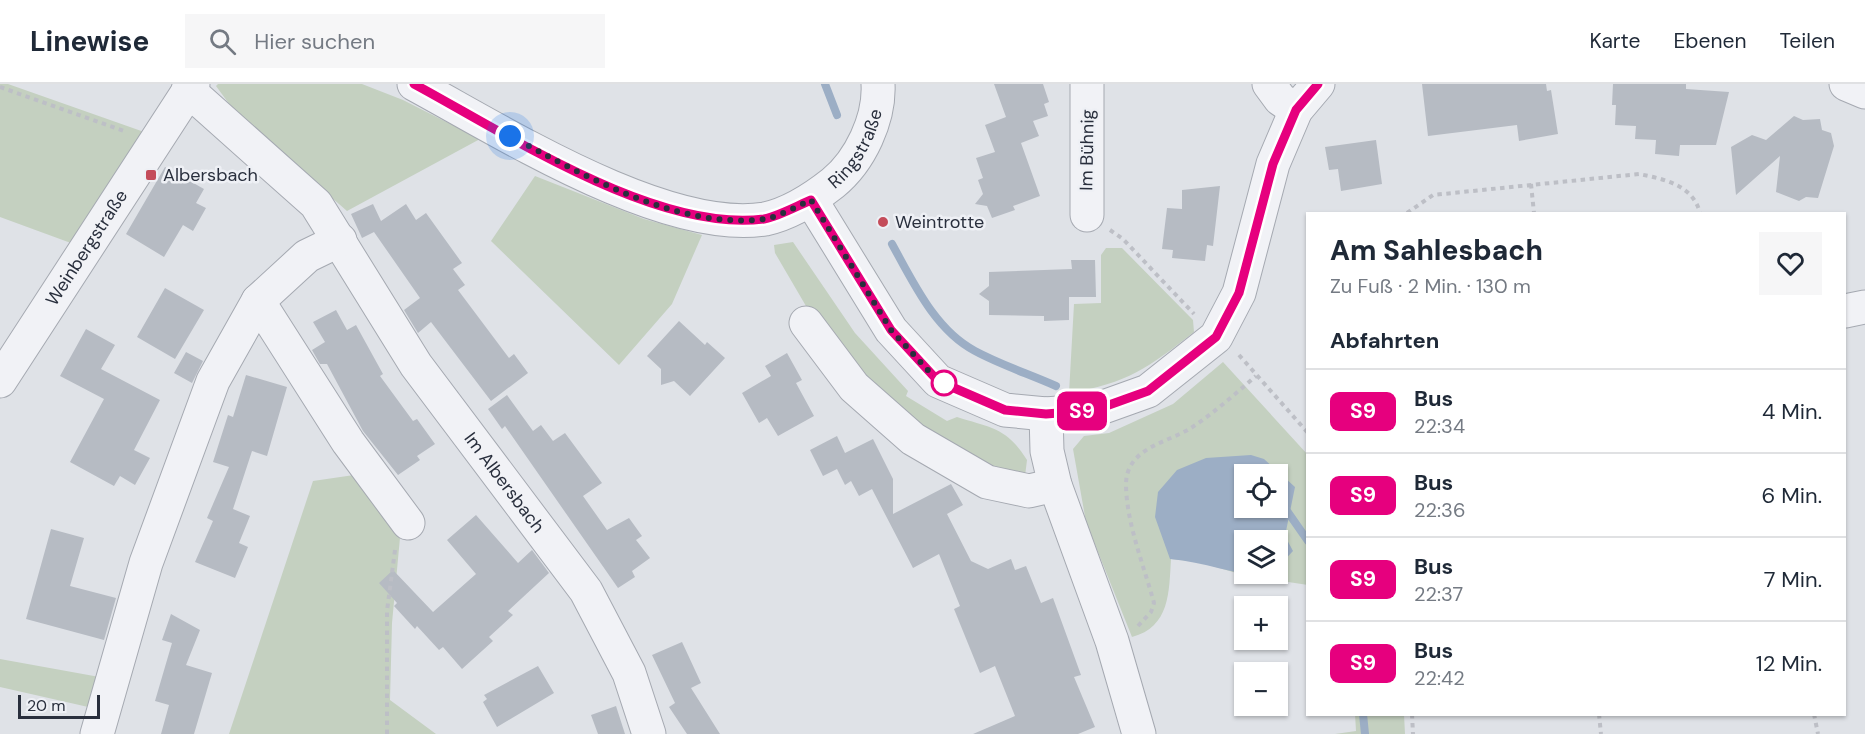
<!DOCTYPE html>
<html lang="de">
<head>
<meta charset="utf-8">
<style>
	:root { --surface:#fff; --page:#f6f6f7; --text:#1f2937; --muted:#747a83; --line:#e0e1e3 }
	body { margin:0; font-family:"DM Sans",sans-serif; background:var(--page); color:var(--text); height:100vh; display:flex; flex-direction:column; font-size:22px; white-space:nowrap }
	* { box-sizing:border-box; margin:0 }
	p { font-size:20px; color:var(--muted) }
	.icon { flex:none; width:33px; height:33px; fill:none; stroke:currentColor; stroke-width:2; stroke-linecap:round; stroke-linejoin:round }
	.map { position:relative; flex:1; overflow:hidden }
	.sheet { position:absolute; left:1306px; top:128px; width:540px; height:504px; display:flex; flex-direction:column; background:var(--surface); border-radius:0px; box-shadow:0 2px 4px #0004 }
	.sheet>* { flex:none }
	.badge { padding:0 12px; border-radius:9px; font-size:21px; line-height:39px }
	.buttons { position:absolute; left:1234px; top:380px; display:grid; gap:12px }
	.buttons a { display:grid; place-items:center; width:54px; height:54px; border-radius:0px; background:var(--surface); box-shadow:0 2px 4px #0004; font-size:30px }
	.scale { position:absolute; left:18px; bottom:15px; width:82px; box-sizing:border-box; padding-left:6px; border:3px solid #292f3d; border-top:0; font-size:16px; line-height:21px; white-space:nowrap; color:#292f3d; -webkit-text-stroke:4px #eef0f5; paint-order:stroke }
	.you { position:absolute; width:30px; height:30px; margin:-15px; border:4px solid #fff; border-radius:50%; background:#1a73e8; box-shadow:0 0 0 9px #1a73e833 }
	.map>.badge { position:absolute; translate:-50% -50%; box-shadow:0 0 0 3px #fff }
	h2 { padding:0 24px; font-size:22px; line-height:54px }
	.round { display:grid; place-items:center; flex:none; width:63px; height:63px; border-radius:0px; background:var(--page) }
	.head { display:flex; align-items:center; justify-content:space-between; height:102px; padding:0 24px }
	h1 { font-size:28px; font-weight:800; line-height:45px }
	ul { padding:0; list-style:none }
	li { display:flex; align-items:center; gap:18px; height:84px; padding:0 24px; border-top:2px solid var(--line) }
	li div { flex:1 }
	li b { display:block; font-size:22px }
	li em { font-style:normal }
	li .badge { min-width:66px; font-weight:700; text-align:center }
	header { display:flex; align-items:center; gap:36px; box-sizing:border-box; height:84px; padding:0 30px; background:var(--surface); border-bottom:2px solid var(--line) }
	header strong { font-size:28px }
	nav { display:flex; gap:33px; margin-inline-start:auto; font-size:21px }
	.search { width:420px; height:54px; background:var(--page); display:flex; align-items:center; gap:15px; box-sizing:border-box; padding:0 21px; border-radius:0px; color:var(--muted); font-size:22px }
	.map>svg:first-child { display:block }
	.green { fill:#c4d0c0; fill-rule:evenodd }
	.water { fill:#9caec5; fill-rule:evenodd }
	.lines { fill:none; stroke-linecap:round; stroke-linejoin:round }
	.stream { stroke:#9caec5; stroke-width:8 }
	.building { fill:#b6bbc3 }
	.minor-casing { stroke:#a5a9b1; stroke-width:35 }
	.path { stroke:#bdbfc6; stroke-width:4; stroke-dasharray:4.5 4.5; stroke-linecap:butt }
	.minor { stroke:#f1f2f6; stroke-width:33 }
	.line-casing { stroke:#fff; stroke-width:14 }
	.line { stroke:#e6007e; stroke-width:9 }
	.walk { stroke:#292f3d; stroke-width:6; stroke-dasharray:0 10.8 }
	.poi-dot { fill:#c44c5a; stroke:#eef0f5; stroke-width:2 }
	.stop-dot { fill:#fff; stroke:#e6007e; stroke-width:3 }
	.labels { text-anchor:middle; stroke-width:5; stroke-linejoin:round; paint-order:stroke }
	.street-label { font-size:18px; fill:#292f3d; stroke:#eef0f5 }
	.poi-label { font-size:18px; fill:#292f3d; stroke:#eef0f5; text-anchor:start }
</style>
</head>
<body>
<header>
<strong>Linewise</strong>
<div class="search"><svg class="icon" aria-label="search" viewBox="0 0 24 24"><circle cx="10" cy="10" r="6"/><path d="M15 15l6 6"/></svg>Hier suchen</div>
<nav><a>Karte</a><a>Ebenen</a><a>Teilen</a></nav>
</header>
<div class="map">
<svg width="1865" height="650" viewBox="0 0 1865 650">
	<rect width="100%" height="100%" fill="#dfe2e7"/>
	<path class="green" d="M0 0H8L147 49 79 162 0 133Z
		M218 0H362L403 16 480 55 347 127 238 32 216 2Z
		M535 92 644 135 702 151 672 220 619 281 491 157Z
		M793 158 855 249 908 307 906 312 947 337 957 333C992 344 1007 344 1027 376L1025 392 995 391 875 316 813 234 775 169 774 161Z
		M1106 164H1122L1193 236 1194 248C1148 284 1128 299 1069 309L1074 220 1101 219V171Z
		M1223 278 1308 371V501L1243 491 1199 478 1171 475C1169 508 1170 543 1132 553L1086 438 1073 365 1084 352 1109 349 1173 320ZM1245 390H1278V423H1245ZM1245 456H1278V489H1245Z
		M354 391 401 443 392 539 390 616 436 650H229L313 397Z
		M0 575 105 594 97 625 0 603Z
		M1355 630H1404L1405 650H1335L1356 647Z"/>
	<path class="water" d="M1251 371 1264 375 1295 403 1285 452 1293 467 1278 483V456H1245V489H1273L1268 494C1234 490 1204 478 1170 475L1155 433 1158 408 1177 386 1206 374ZM1245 390H1278V423H1245Z"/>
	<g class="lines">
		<path class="stream" d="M825 0 837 31
			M892 160C913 198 935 246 975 267 1001 281 1029 290 1056 302
			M1278 414 1308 457
			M1363 630 1365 650"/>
	</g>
	<path class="building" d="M994 0H1043L1049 18 1044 20 1048 32 1033 37 1039 52 1021 59 1040 112 1013 122 1015 126 992 134 987 122 975 120 983 110 978 96 983 94 976 74 995 68 985 41 1006 33Z
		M1422 0H1546L1547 7 1551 6 1558 50 1519 57 1517 41 1428 52Z
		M1613 0H1686V5L1729 8 1716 61H1680L1679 72 1655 70 1656 56 1635 55 1636 42 1615 41 1616 21H1612Z
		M1794 32 1803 36 1820 35 1822 46 1831 49 1834 62 1818 114 1806 113 1799 117 1776 108 1780 72 1736 111 1731 63 1752 51 1766 56Z
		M1376 56 1382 100 1341 107 1338 85 1329 86 1325 63Z
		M165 83 204 105 196 119 206 124 193 147 183 141 164 173 126 150Z
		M1220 102 1213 162 1207 161 1205 177 1172 174 1173 166 1162 165 1167 124 1182 125V106Z
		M373 120 381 137 406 120 416 136 426 129 462 179 453 185 465 201 458 206 509 274 514 270 528 289 491 317 431 238 418 249 404 226 420 214 374 148 362 154 351 130Z
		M1071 176H1095L1096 213H1069V236L1044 237V232L989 231V217L979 210 989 202V188L1072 185Z
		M165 204 204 226 175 275 137 253Z
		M336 226 347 246 356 241 383 290 380 292 413 337 417 335 435 360 417 372 420 376 398 391 363 347 327 280H320L312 266 325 258 313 238Z
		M679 237 705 261 707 258 725 274 690 312 674 297 661 301V285L647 272Z
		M86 245 115 261 101 285 160 316 134 366 150 374 135 401 120 392 114 402 70 378 104 315 60 292Z
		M186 268 203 277 192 299 174 289Z
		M787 269 802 296 796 299 814 332 778 352 767 334 759 339 742 309 771 292 765 282Z
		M246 291 287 303 267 372 252 367 233 425 250 432 239 459 248 463 235 494 195 478 213 437 207 434 229 383 213 378 228 331 233 333Z
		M507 311 533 347 541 341 553 357 565 349 602 399 583 412 607 446 629 434 642 452 636 456 650 474 632 487 635 493 618 504 505 342 502 345 488 325Z
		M837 352 845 369 873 355 893 395V430L951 400 963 421 947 430 971 477 988 485 1011 475 1015 486 1026 482 1041 519 1053 514 1081 591 1074 593 1095 643 1078 650H973L1015 632 995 582 980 589 954 525 960 522 939 470 913 484 872 405 859 412 851 397 845 401 837 385 823 392 810 366Z
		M476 431 518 479 532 466 549 489 508 527 513 531 489 553 493 557 462 585 443 563 439 566 417 542 415 545 394 522 397 519 379 499 393 486 433 528 476 490 447 456Z
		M51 445 84 454 70 502 116 514 104 556 26 535Z
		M171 530 200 546 186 581 212 589 194 650H161L169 621 155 617 172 559 162 556Z
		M682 558 701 599 691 604 720 650H687L669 623 675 619 652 571Z
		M538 582 554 609 497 643 483 618 487 615 484 611Z
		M616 622 625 650H598L591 631Z"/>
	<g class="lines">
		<defs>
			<g id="minor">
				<path id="s1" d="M414 0C501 47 665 151 765 135 789 130 814 114 833 99 860 77 880 35 878 0"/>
				<path d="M1269 0 1280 15 1296 26"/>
				<path d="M1846 0 1865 8"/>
				<path id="s2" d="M188 6 316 120 416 281 586 507 629 589 649 650"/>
				<path d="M811 116 891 246 938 297 1005 326 1046 330 1095 326 1148 307 1216 253 1239 209 1273 80 1296 26 1318 0"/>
				<path d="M1087 131V0"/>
				<path d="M258 217 348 358 408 439"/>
				<path d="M1845 227 1865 223"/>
				<path d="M806 239 854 303 913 355 987 398 1029 407 1055 401"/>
				<path id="s3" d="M0 297 193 0"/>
				<path d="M1046 330 1047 367 1055 401 1112 557 1139 650"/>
				<path d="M97 650 146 479 213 297 258 217 307 172 340 156"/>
			</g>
		</defs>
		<use href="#minor" class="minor-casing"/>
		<path class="path" d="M0 3 127 48
			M1531 100 1534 129
			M1407 129 1433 111 1639 90C1664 95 1693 101 1700 129
			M1110 146 1123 155 1194 230
			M1239 271 1308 349
			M1138 542 1151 528 1154 519C1144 482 1127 441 1126 402 1125 364 1167 359 1191 344 1214 329 1235 310 1256 292
			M1412 630 1413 650
			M1599 630 1601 650
			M1814 630 1818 650
			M387 650V527L395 466"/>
		<use href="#minor" class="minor"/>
	</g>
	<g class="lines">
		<defs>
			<path id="line" d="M414 0C507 50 656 149 764 135 779 132 797 122 811 116L891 246 938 297 1005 326 1046 330 1095 326 1148 307 1216 253 1239 209 1273 80 1296 26 1318 0"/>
		</defs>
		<use href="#line" class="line-casing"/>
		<use href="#line" class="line"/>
		<path class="walk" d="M510 52C583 91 679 146 764 135 779 133 797 122 811 116L891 246 938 297 944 299"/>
	</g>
	<g class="poi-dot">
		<rect x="145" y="85" width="12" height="12" rx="3"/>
		<circle cx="883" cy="138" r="6"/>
	</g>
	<circle class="stop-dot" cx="944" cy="299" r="12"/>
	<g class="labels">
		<g class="street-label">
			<text dy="6" stroke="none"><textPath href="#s1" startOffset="501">Ringstraße</textPath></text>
			<text transform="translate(1087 66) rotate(-89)" y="6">Im Bühnig</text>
			<text dy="6" stroke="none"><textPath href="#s3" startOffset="159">Weinbergstraße</textPath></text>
			<text dy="6" stroke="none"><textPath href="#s2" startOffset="508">Im Albersbach</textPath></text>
		</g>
		<g class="poi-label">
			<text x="163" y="97">Albersbach</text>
			<text x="895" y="144">Weintrotte</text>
		</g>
	</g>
</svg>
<div class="buttons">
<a><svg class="icon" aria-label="locate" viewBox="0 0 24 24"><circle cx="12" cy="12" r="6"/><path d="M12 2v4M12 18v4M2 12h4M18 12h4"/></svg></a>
<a><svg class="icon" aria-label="layers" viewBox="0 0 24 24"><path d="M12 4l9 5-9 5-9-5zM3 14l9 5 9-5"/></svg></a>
<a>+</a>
<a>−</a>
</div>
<div class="scale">20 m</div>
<div class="you" style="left:510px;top:52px"></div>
<b class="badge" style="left:1082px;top:327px;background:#e6007e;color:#fff">S9</b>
<section class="sheet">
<div class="head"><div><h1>Am Sahlesbach</h1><p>Zu Fuß · 2 Min. · 130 m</p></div><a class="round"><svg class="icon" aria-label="heart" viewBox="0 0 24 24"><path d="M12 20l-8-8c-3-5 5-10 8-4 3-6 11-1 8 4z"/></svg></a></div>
<h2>Abfahrten</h2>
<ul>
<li><span class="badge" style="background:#e6007e;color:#fff">S9</span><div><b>Bus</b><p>22:34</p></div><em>4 Min.</em></li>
<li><span class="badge" style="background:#e6007e;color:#fff">S9</span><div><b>Bus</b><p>22:36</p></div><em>6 Min.</em></li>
<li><span class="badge" style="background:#e6007e;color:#fff">S9</span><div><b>Bus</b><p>22:37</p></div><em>7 Min.</em></li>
<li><span class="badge" style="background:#e6007e;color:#fff">S9</span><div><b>Bus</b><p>22:42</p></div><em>12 Min.</em></li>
</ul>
</section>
</div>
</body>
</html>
